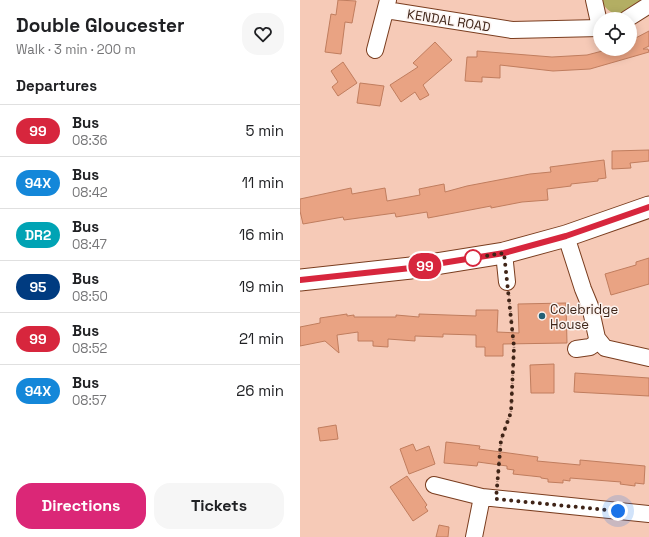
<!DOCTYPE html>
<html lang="en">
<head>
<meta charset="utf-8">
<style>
	:root { --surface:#fff; --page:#f6f6f6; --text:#202124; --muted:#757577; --line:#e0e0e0; --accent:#db2777 }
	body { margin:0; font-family:"Space Grotesk",sans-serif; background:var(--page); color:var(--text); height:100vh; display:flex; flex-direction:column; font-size:15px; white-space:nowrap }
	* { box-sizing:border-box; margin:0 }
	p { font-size:13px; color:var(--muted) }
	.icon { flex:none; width:22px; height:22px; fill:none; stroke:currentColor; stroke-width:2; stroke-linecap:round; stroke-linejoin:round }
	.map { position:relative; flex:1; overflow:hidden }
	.details { display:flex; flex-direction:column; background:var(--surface); width:300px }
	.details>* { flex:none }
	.badge { padding:0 8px; border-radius:13px; font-size:14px; line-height:26px }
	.fabs { position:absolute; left:293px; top:12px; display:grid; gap:8px }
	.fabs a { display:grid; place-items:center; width:44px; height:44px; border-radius:50%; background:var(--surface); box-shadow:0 2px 10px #0003; font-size:20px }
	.you { position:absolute; width:20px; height:20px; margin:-10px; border:3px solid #fff; border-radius:50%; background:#1a73e8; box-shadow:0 0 0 6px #1a73e833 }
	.map>.badge { position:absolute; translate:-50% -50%; box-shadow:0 0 0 2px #fff }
	h2 { padding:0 16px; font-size:15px; line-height:36px }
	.round { display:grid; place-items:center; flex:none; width:42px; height:42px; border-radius:16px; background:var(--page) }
	.overview { display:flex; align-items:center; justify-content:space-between; height:68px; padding:0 16px }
	h1 { font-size:19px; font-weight:700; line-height:30px }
	.action { display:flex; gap:8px; margin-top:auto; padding:8px 16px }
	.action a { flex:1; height:46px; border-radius:16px; background:var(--accent); color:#fff; font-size:16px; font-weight:700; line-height:46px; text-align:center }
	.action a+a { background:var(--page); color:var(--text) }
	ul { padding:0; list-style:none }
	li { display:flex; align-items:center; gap:12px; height:52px; padding:0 16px; border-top:1px solid var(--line) }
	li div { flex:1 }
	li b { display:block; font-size:15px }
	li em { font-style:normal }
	li .badge { min-width:44px; font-weight:700; text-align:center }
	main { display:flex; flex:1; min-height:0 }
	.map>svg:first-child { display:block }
	.green { fill:#b3ae63 }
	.building { fill:#e9a383; stroke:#c07d5e }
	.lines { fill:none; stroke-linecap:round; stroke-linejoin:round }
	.minor-casing { stroke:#7a3d1f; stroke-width:18 }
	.major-casing { stroke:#7a3d1f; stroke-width:23 }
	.path { stroke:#a88373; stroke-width:2.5; stroke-dasharray:1 3; stroke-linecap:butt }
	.minor { stroke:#fff; stroke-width:16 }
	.major { stroke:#fff; stroke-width:21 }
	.line-casing { stroke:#fff; stroke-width:9 }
	.line { stroke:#d7263d; stroke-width:6 }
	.walk { stroke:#3f2417; stroke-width:4; stroke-dasharray:0 7.2 }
	.stop-dot { fill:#fff; stroke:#d7263d; stroke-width:2 }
	.poi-dot { fill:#226076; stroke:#fcf4f1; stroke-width:1.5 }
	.labels { text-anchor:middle; stroke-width:3; stroke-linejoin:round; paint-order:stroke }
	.street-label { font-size:13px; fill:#3f2417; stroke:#fcf4f1 }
	.poi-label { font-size:13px; fill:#3f2417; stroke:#fcf4f1; text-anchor:start }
</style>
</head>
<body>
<main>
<section class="details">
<div class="overview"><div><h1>Double Gloucester</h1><p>Walk · 3 min · 200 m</p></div><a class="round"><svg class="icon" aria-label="heart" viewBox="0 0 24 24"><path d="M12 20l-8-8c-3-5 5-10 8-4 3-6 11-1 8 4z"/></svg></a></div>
<h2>Departures</h2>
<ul>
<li><span class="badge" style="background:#d7263d;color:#fff">99</span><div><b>Bus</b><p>08:36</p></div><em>5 min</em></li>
<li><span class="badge" style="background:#1487d9;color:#fff">94X</span><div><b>Bus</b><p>08:42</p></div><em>11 min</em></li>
<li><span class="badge" style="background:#00a3b4;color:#fff">DR2</span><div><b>Bus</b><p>08:47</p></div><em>16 min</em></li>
<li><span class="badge" style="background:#003b80;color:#fff">95</span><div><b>Bus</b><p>08:50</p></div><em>19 min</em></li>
<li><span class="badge" style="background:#d7263d;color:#fff">99</span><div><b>Bus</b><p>08:52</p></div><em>21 min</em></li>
<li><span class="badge" style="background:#1487d9;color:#fff">94X</span><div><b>Bus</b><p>08:57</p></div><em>26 min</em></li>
</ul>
<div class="action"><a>Directions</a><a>Tickets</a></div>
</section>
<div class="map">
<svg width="349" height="537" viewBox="0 0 349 537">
	<rect width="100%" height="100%" fill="#f6cab7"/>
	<path class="green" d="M301 0H348C337 7 325 19 311 12 306 9 303 5 301 0Z"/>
	<path class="building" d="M38 0 56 1 52 23 45 22 41 54 25 52 31 14 36 15Z
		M349 31V46L343 49H348L349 52 290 69 253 71 200 65V78L182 77V82L165 81 167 57H177V51L252 57 287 55 310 49H330V41Z
		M135 42 152 60 123 85 129 95 120 100 115 92 101 102 90 85 118 67 113 63Z
		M43 62 57 83 38 96 32 87 38 82 31 71Z
		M60 83 84 86 80 106 57 103Z
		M349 150V161L330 163 331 168 312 169V151Z
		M304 160 306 178 298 179V181L271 184V186L247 189 248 200 222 202 191 208V206L128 218 127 212 96 217 95 213 44 220 43 217 3 224 0 211V199L51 188 52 194 85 188 87 201 120 195 119 189 144 184 145 192 167 186 230 174 251 172 250 167Z
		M349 258V284L311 295 305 274 336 265V262Z
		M266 303 267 343 203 344V356H185V347H176V335L143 334V337L115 336V341L88 339V347L73 346V341H58V332L37 335 39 353 25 341 0 346V327L20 323V318L47 314V316L54 315V317H96V315L119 317V314L176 316V310H198L197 332 219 333 218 304Z
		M254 364V393H231L230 365Z
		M275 373 349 378V396L274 392Z
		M36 425 38 439 20 441 18 428Z
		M146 442 180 446 179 449 238 457 237 461 280 465V460L345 466 344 484 335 483V486L320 484 321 482 270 478V481L263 480V483L248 482V479L241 478V477L213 474 214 470 207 469V466L178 462 177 466 144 463Z
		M113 444 116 451 129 446 135 464 109 474 100 449Z
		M107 476 127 505 125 507 128 511 113 521 90 487Z
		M139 525 149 527 148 537H136Z"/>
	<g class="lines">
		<defs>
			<path id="minor" d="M294 0 300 27
				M86 10 212 30 300 28
				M327 19 349 5
				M75 50 88 0
				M266 236 283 289 290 306 297 338 305 348 349 358
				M204 253 207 282
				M276 349 290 347 299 341
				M134 485 182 497 349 514
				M174 537 182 497"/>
			<path id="major" d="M0 280 111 268 204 253 266 236 349 207"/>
		</defs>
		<use href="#minor" class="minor-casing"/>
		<use href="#major" class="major-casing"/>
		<path class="path" d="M197 486 201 440 211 411 214 347 209 295"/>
		<use href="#minor" class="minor"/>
		<use href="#major" class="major"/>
	</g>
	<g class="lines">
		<defs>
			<path id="line" d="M0 280 111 268 204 253 266 236 349 207"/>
		</defs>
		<use href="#line" class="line-casing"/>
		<use href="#line" class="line"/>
		<path class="walk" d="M173 258 204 253 214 347 211 412 201 440 196 499 318 511"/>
	</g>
	<circle class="stop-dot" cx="173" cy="258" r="8"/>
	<circle class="poi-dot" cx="242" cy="316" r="4"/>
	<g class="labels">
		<g class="street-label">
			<text transform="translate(149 20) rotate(9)" y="5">KENDAL ROAD</text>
		</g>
		<g class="poi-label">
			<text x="250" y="314">Colebridge<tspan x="250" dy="15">House</tspan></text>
		</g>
	</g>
</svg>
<div class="fabs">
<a><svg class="icon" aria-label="locate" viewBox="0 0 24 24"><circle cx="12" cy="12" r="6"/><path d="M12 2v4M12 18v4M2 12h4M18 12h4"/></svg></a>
</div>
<div class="you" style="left:318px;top:511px"></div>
<b class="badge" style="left:125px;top:266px;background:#d7263d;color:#fff">99</b>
</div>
</main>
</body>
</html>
